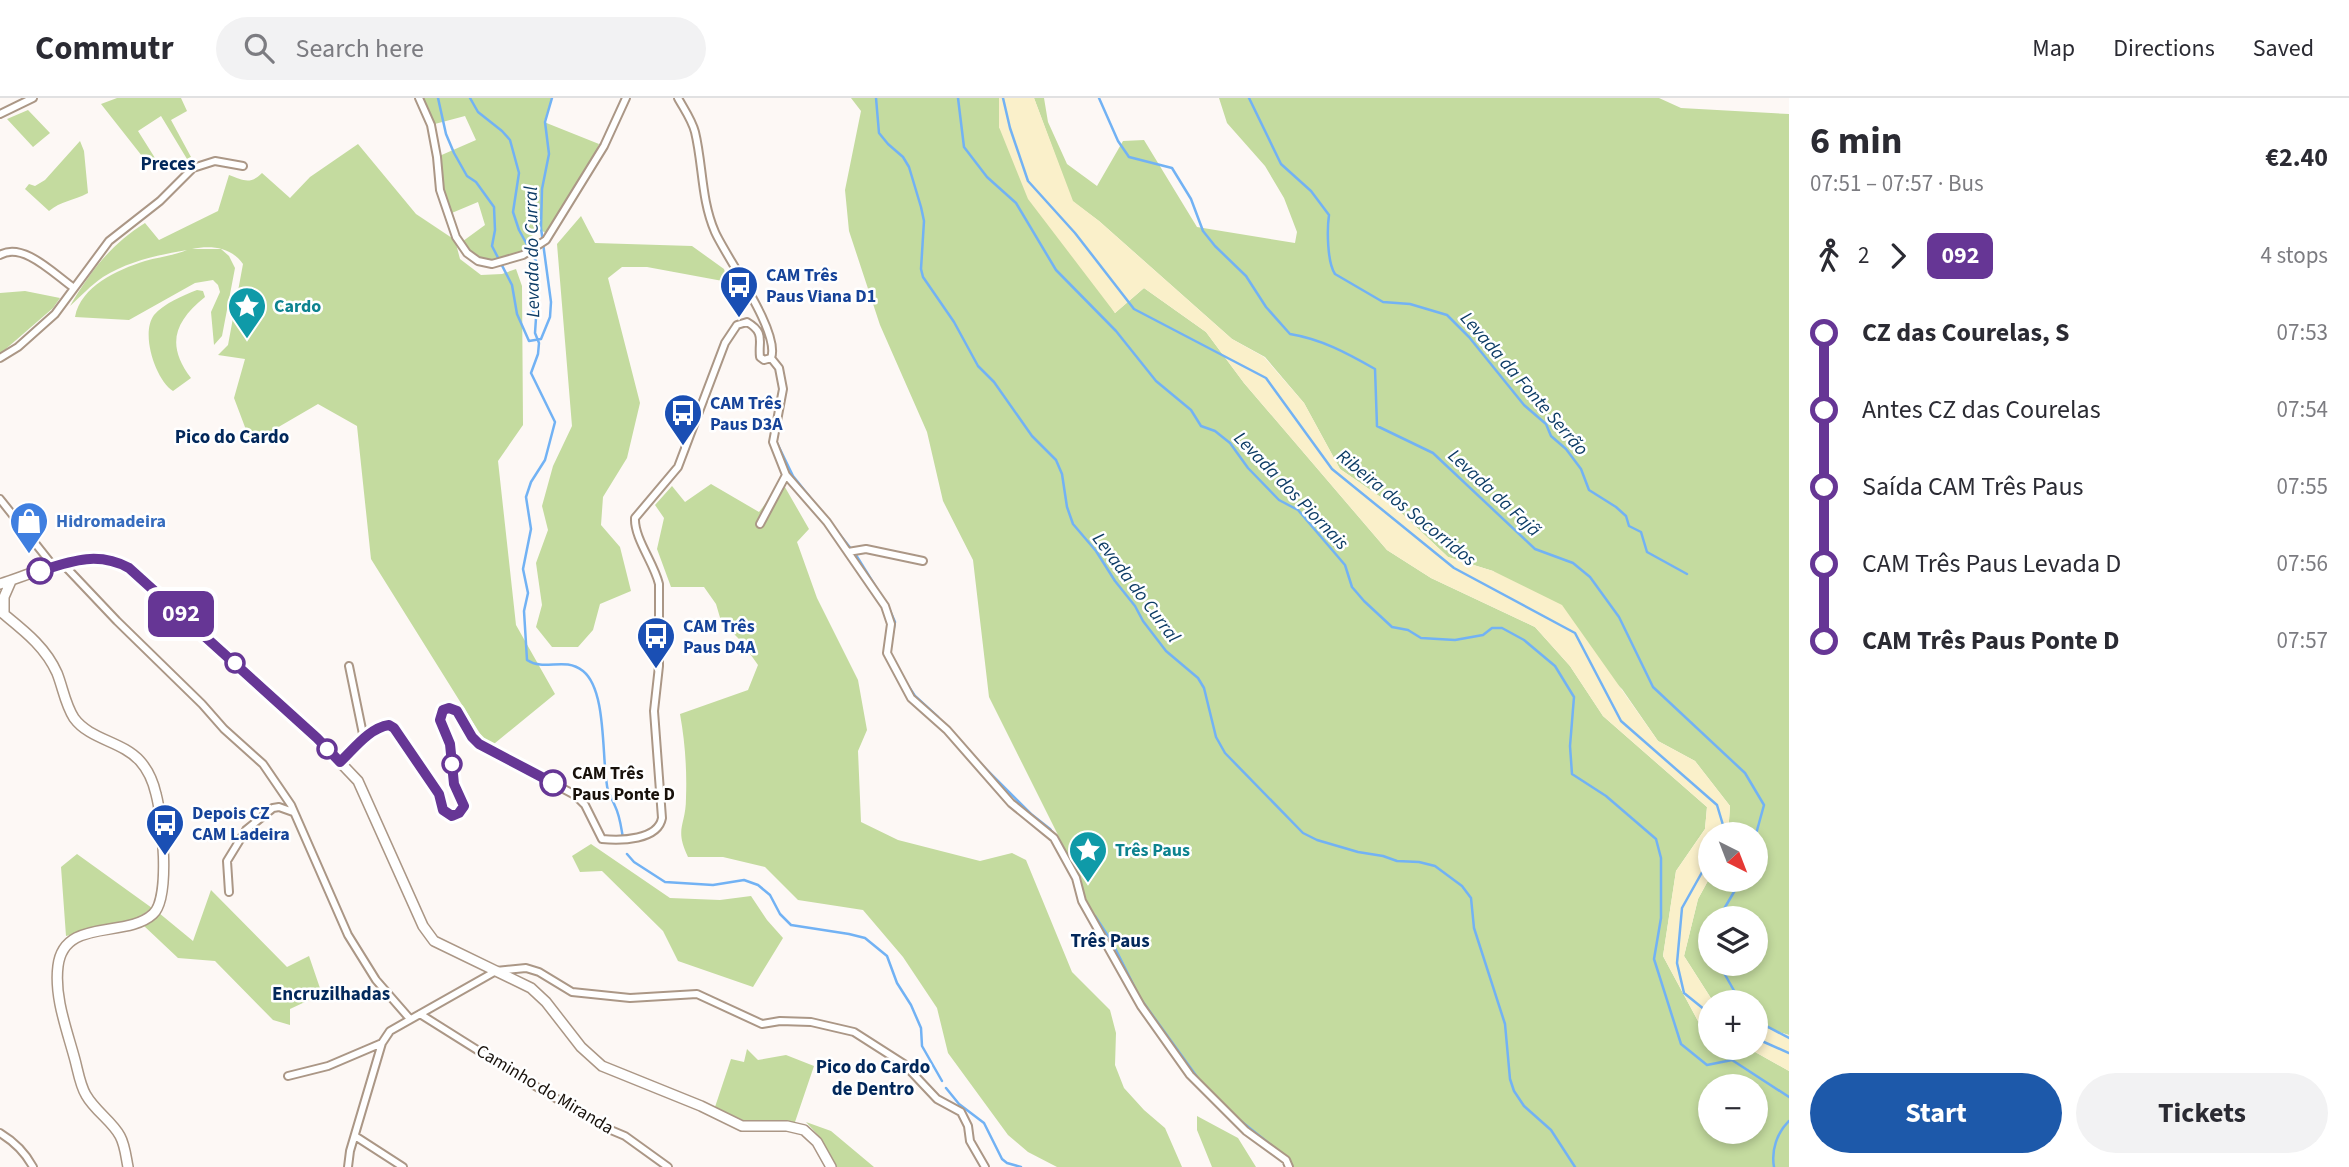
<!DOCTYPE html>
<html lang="en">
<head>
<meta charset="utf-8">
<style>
	:root { --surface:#fff; --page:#f2f2f3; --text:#2b2b33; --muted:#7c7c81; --line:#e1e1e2; --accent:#1d59aa }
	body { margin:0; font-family:"Source Sans 3",sans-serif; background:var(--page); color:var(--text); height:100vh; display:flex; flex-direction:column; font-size:26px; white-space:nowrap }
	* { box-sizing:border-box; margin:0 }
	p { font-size:23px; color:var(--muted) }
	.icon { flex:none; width:38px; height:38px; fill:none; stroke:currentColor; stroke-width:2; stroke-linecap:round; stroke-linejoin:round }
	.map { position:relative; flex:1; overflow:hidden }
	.details { display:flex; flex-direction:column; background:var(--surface); width:560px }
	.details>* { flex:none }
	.badge { padding:0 14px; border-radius:10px; font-size:24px; line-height:46px }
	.needle { width:46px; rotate:138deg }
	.controls { position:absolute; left:1698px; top:724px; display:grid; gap:14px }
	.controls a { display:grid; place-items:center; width:70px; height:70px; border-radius:50%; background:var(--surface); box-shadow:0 4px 10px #0003; font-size:35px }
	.map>.badge { position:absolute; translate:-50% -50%; box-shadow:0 0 0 4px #fff }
	.legs { display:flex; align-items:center; gap:10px; height:77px; padding:0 21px; font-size:23px }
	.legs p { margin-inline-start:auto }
	.summary { display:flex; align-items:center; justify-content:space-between; height:119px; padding:0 21px }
	h1 { font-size:38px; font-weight:700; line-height:52px }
	.action { display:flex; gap:14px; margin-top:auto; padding:14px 21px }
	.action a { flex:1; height:80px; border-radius:42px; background:var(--accent); color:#fff; font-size:28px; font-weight:700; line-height:80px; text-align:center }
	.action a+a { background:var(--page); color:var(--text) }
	ul { padding:0 21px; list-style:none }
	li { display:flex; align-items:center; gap:24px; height:77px; font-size:26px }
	li i { display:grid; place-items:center; width:10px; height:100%; margin:0 9px; background:currentColor }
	li i::after { content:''; width:18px; height:18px; margin:-9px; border:5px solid; border-radius:50%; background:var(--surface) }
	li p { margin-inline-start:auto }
	li:first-child i { background:linear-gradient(#0000 50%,currentColor 0) }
	li:last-child i { background:linear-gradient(currentColor 50%,#0000 0) }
	header { display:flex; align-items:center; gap:42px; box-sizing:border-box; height:98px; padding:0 35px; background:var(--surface); border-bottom:2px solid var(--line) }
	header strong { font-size:33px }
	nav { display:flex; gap:38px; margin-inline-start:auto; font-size:24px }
	.search { width:490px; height:63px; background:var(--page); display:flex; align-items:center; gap:18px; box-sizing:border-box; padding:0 24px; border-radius:38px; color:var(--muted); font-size:26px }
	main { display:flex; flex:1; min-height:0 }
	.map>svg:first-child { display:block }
	.green { fill:#c4db9f; fill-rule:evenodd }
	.sand { fill:#faf0ca }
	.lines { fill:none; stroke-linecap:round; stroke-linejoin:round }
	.stream { stroke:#72b2f4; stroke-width:2.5 }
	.minor-casing { stroke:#ab9786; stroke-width:10 }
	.secondary-casing { stroke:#ab9786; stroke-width:12 }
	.minor { stroke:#fff; stroke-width:6 }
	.secondary { stroke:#fff; stroke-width:9 }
	.line-1-casing { stroke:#fff; stroke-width:16 }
	.line-1 { stroke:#663695; stroke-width:10 }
	.stop-1-dot { fill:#fff; stroke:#663695; stroke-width:3.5 }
	.labels { text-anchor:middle; stroke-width:5; stroke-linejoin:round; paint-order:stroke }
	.transit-label { font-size:18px; font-weight:bold; fill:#164399; stroke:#fff; text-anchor:start }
	.culture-label { font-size:18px; font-weight:bold; fill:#0d838f; stroke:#fff; text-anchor:start }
	.shop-label { font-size:18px; font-weight:bold; fill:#366cbe; stroke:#fff; text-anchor:start }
	.stop-label { font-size:18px; font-weight:bold; fill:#18110b; stroke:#fff; text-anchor:start }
	.street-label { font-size:18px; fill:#18110b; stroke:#fff }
	.neighbourhood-label { font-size:19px; font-weight:bold; fill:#02285b; stroke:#fff }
	.water-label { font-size:19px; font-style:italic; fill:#0d3c66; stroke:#fff }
</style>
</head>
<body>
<header>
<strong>Commutr</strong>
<div class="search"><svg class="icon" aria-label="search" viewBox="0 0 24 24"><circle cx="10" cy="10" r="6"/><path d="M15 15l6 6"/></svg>Search here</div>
<nav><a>Map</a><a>Directions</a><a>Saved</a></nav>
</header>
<main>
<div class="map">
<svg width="1789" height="1069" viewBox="0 0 1789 1069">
	<rect width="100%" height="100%" fill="#fdf8f5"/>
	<path class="green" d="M117 0H181L187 13 171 22 191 59 187 61 161 18 138 33 160 68 153 72 101 6Z
		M419 0H552L544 24 599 46 592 63 549 138 540 131 527 142 531 152 485 165 459 146 485 127 478 104 447 117 437 59 476 42 465 18 431 27Z
		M851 0H999V29L1115 215 1144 190 1206 234 1244 285 1387 452 1431 480 1535 529 1570 568 1603 618 1707 709 1705 731 1676 773 1663 858 1698 923 1710 930V950H1748L1789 973V1069H1289L1286 1062 1246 1033 1202 990 1141 908 1082 803 1076 780 1059 739 989 599 973 462 943 403 927 334 880 227 849 133 845 92 861 13ZM1710 989H1755V1034H1710Z
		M1034 0H1044L1048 24 1067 66 1097 88 1123 43 1144 42 1197 129 1295 145 1297 134 1284 100 1265 68 1227 25 1219 0H1659L1681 10 1789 16V937L1755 927V905H1714L1684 858 1698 801 1710 779V782H1755V737H1728L1730 708 1695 663 1658 643 1622 591 1493 473 1448 459 1395 409 1340 371 1304 305 1265 259 1232 241 1099 123 1072 103ZM1710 821H1755V866H1710Z
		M28 12 50 35 33 49 7 21Z
		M80 43 84 53 88 95C73 103 61 103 49 113L25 91 29 86 35 88 45 82Z
		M358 46 416 116 455 142 460 161 481 177 502 176 516 171 522 188 523 327 498 363 516 527 555 596 489 650 371 461 357 328 318 306 251 345 234 300 245 261 218 257 228 247 243 166C231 149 211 147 192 151H221L229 158 235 170 222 238 214 247 211 214 220 194 218 187 213 182 195 185 129 222 75 219C81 188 117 172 145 163 159 159 176 157 187 152 158 157 129 163 103 179 91 187 80 199 70 208 90 174 111 146 145 125L159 142 218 113 229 77C243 82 250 87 262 75L290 100 310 79Z
		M581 118 595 145 692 148 724 171 728 184 647 169H622L608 180 640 305 627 360 603 399 601 427 620 449 631 493 600 506 593 532 578 549H552L536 529 542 507 536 465 548 432 542 408 553 368 572 328 557 146Z
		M197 192 203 193 205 199C174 224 166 247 191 280L173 293C156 282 140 236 154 217 163 206 184 197 197 192Z
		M25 193 60 200 53 210 0 256V195Z
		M782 384 809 431 797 444 817 500 858 582 867 632 858 653 861 724 898 742 980 763 1012 755 1026 762 1072 874 1110 912 1116 935 1115 967 1124 990 1144 1012 1165 1030 1182 1069H1057L1028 1054 1008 1037 948 955 937 910 903 859 863 812 798 802 765 769 723 759H688C674 730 686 728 686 700 687 671 685 644 680 616L748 592 758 567 741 543 721 523 716 506 704 489H671L657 451 664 420 655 407 672 388 685 404 711 386 759 414Z
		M591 746 670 800 720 802 751 798 767 822 783 840 753 889 678 863 663 833 602 773 580 774 572 758Z
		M77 756 152 810 136 821 66 838 61 769Z
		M211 792 287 869 309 858 322 896 290 911V927L273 922 215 863 178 860 143 827 159 815 193 843Z
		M747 951 758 962 786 957 814 968 795 1024 745 1023 715 1009 731 961 744 964Z
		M1197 1018 1238 1040 1256 1069H1212L1197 1032Z
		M806 1024 831 1033 874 1069H837L817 1036Z"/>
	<path class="sand" d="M999 0H1034L1073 103 1099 123 1232 241 1264 259 1304 305 1340 371 1395 409 1448 459 1493 473 1562 507 1658 643 1695 663 1730 708 1728 737H1710V779L1698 801 1684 858 1714 905H1710V930L1698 923 1663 858 1676 773 1705 731 1707 709 1603 618 1570 568 1535 529 1431 480 1387 452 1244 285 1206 234 1144 190 1115 215 1028 101 999 29Z
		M1755 927 1789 937V973L1748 950H1755Z"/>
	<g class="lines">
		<path class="stream" d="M438 0 446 36 454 55 467 78 476 84 494 109 495 132 492 148 512 187 517 216 529 243 541 241 550 219 551 204 541 130 542 91 549 56 545 24 552 0
			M470 0 478 14 502 33 510 42 519 75 513 114 519 132 536 163 538 175 531 208 536 220 535 235 539 245 538 256 531 275 555 324 545 362 531 384 526 399 531 431 523 471 528 495 524 513 527 562C545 574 564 558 583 573 608 593 601 664 608 693 610 698 613 703 615 708 620 718 621 729 623 740
			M876 0 879 35 888 46 903 59 909 69 921 109 924 123 921 171 923 179 954 224 978 268 994 284 1032 338 1056 362 1062 376 1067 409 1073 426 1096 453 1115 483 1135 508 1143 523 1166 553 1198 580 1204 590 1216 639 1225 655 1303 735 1317 742 1358 754 1383 758 1397 763 1419 764 1435 768 1462 788 1471 800 1474 830 1505 926 1510 981 1514 993 1524 1008 1551 1032 1575 1069
			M958 0 964 49 987 79 1016 105 1056 172 1116 233 1156 283 1191 312 1201 328 1215 333 1230 345 1248 370 1279 402 1298 412 1345 467 1352 489 1364 503 1392 529 1408 532 1421 540 1455 542 1483 537 1492 530H1502L1524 542 1555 568 1574 599 1570 648 1572 676 1606 698 1656 741 1661 760V820L1654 861 1681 946 1707 967 1732 962 1789 999
			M1003 0 1010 30 1028 83 1075 135 1134 211 1266 280 1332 371 1454 470 1575 535 1621 623 1717 707 1726 737
			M1099 0 1118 43 1129 59 1172 70 1191 101 1203 133 1215 148 1246 178 1266 209 1290 236C1321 241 1347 255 1375 271L1377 328 1433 355 1535 451 1573 465 1590 479 1619 519 1653 589 1745 675 1764 707 1756 736 1759 752 1755 758
			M1249 0 1281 66 1311 93 1329 117C1327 131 1327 164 1335 176L1383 204 1410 206 1447 217 1469 239 1524 307 1546 326 1551 338 1566 351 1581 371 1589 392 1616 409 1626 418 1629 428 1641 434 1647 454 1687 476
			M777 345 793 378 856 457 879 494
			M888 508 895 524 891 545
			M905 583 915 598 938 619
			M977 662 1031 716 1050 731 1073 766
			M627 756 634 764 665 784 713 787 744 782 758 787 770 797 780 816 791 827 849 836 865 840 887 858 897 885 911 907 921 930 922 948 942 983
			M1710 760 1682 810 1677 865 1684 895 1710 916
			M1095 818 1112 844 1140 900 1200 983
			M1722 821 1724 811 1741 782
			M1719 866 1741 905
			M1755 922 1789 940
			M1755 940 1789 955
			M946 990 959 1006 984 1025 1002 1061 1007 1065 1021 1069
			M1237 1020 1276 1051
			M1774 1069C1771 1052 1777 1035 1789 1023"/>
		<defs>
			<path id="minor" d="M419 0 431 27 437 59 440 92 456 139 467 155 478 163 492 166 523 157 546 142 604 48 626 0
				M678 0C684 11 692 22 695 34 703 67 701 102 715 134 726 159 781 235 771 260L779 270 783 291 773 344 786 377 827 424 885 508 891 526 887 555 911 600 947 632 1011 705 1054 740 1076 780 1082 803 1141 908 1190 977 1246 1033 1286 1062 1289 1069
				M0 16 33 0
				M0 157C23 143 55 177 74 190
				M0 260 18 249 55 216 109 143 160 103 193 70 215 63 243 68
				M0 401 54 469
				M760 426 786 377
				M848 454 866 451 923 463
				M63 466 117 523 202 606 224 631 263 666 291 707 348 837 376 882 410 921
				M349 568 364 641
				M340 664 372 634 389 627C401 634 433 681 439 695 442 703 442 710 447 716L455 717 462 712 463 703 454 686 450 646 440 622 443 612C462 605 466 634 479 646L575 697 585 707 602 741C621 743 658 742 662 720L654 613 659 568V486C654 465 634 440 635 420L678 369 725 245 737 227 747 224C766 235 758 243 760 259L764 262 771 260
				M229 794 227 763 246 732 273 710 279 709 293 714
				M420 916 525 982 606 1030 625 1038 668 1069
				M288 978 328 968 382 945
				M0 1035C15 1044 25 1054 33 1069
				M355 1038 403 1069
				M348 1069 350 1053 382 945 390 933 496 873 526 870 539 874 572 894 630 900 697 896 762 926 780 923 811 924 854 934 904 966 937 1001 961 1014 968 1028 970 1043 985 1069"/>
			<path id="secondary" d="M0 486C25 478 72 458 97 460 109 460 119 465 129 470L317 640 358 683 423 828 434 843 531 890 546 904 581 949 602 968 701 1008 742 1028H787L804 1032 817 1044 831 1069
				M0 513C23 532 45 548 57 575 63 590 65 606 74 620 90 642 122 643 140 663 149 673 153 683 156 696 162 718 171 800 153 816 126 841 64 819 58 868 54 899 67 932 75 962 78 973 80 987 86 997 95 1013 112 1023 120 1038 125 1047 126 1059 128 1069
				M4 516V499L11 483"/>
		</defs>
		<use href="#minor" class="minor-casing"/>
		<use href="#secondary" class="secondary-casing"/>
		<use href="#minor" class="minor"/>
		<use href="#secondary" class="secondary"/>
	</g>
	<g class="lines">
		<defs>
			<path id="line-1" d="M40 473C71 463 98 453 129 470L317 640 340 664C354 651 369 630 389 627L394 630 439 696 443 712 452 718 459 715 464 708 454 686 450 646 440 622 443 612 449 610 457 613 472 639 479 646 553 685"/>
		</defs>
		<use href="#line-1" class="line-1-casing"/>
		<use href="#line-1" class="line-1"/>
	</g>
	<defs>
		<symbol id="bus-pin" viewBox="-11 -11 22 30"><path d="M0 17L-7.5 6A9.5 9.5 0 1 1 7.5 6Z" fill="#1a4fb4" stroke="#fff"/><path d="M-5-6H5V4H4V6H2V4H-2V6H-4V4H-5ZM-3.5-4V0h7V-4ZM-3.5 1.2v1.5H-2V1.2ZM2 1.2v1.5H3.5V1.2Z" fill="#fff"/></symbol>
		<symbol id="sight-pin" viewBox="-11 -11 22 30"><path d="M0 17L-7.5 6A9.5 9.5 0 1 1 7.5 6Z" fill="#0f9aa8" stroke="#fff"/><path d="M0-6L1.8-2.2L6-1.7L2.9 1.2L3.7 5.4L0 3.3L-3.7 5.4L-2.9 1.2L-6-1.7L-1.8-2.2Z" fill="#fff"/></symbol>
		<symbol id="shop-pin" viewBox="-11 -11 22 30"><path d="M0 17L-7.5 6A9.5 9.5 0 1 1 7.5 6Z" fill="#3f7fe0" stroke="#fff"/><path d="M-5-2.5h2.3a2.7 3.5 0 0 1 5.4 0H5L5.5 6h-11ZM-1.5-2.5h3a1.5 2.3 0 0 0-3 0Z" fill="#fff"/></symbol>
	</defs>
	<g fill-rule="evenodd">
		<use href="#bus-pin" x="717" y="165" width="44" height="60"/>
		<use href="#sight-pin" x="225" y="186" width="44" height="60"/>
		<use href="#bus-pin" x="661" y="293" width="44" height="60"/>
		<use href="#shop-pin" x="7" y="401" width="44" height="60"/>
		<use href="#bus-pin" x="634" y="516" width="44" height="60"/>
		<use href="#bus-pin" x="143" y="703" width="44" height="60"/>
		<use href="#sight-pin" x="1066" y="730" width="44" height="60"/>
	</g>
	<g class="stop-1-dot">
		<circle cx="40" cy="473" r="12"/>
		<circle cx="235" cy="565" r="9"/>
		<circle cx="327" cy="651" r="9"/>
		<circle cx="452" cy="666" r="9"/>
		<circle cx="553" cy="685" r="12"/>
	</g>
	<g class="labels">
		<g class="transit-label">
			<text x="766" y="183">CAM Três<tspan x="766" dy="21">Paus Viana D1</tspan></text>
			<text x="710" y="311">CAM Três<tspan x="710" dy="21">Paus D3A</tspan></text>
			<text x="683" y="534">CAM Três<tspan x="683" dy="21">Paus D4A</tspan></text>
			<text x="192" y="721">Depois CZ<tspan x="192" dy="21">CAM Ladeira</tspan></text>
		</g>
		<g class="culture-label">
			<text x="274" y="214">Cardo</text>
			<text x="1115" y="758">Três Paus</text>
		</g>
		<g class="shop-label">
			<text x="56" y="429">Hidromadeira</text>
		</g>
		<g class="stop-label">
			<text x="572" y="681">CAM Três<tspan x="572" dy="21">Paus Ponte D</tspan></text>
		</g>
		<g class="street-label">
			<text transform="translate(545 991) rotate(31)" y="6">Caminho do Miranda</text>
		</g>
		<g class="neighbourhood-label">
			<text x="168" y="72">Preces</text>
			<text x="232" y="345">Pico do Cardo</text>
			<text x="1110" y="849">Três Paus</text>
			<text x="331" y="902">Encruzilhadas</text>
			<text x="873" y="975">Pico do Cardo<tspan x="873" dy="22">de Dentro</tspan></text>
		</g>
		<g class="water-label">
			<text transform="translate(531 154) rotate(-91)" y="7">Levada do Curral</text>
			<text transform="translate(1525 285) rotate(49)" y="7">Levada da Fonte Serrão</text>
			<text transform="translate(1292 392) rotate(46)" y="7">Levada dos Piornais</text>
			<text transform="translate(1495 394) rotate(43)" y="7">Levada da Fajã</text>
			<text transform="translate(1407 409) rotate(39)" y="7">Ribeira dos Socorridos</text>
			<text transform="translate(1137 489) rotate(53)" y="7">Levada do Curral</text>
		</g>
	</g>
</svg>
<div class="controls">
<a><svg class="needle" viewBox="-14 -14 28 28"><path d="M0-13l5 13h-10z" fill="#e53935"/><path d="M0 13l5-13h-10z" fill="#7c7c81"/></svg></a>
<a><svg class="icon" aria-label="layers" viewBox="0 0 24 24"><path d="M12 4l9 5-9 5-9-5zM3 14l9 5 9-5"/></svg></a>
<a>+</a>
<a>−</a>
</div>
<b class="badge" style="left:181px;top:516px;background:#663695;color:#fff">092</b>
</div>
<section class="details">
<div class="summary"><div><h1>6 min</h1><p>07:51 – 07:57 · Bus</p></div><b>€2.40</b></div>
<div class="legs"><svg class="icon" aria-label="walk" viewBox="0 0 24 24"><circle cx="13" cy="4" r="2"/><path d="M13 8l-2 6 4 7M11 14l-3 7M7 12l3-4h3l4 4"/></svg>2<svg class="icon" aria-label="forward" viewBox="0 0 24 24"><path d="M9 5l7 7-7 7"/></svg><b class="badge" style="background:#663695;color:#fff">092</b><p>4 stops</p></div>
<ul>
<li><i style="color:#663695"></i><b>CZ das Courelas, S</b><p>07:53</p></li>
<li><i style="color:#663695"></i><span>Antes CZ das Courelas</span><p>07:54</p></li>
<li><i style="color:#663695"></i><span>Saída CAM Três Paus</span><p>07:55</p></li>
<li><i style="color:#663695"></i><span>CAM Três Paus Levada D</span><p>07:56</p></li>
<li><i style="color:#663695"></i><b>CAM Três Paus Ponte D</b><p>07:57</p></li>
</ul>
<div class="action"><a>Start</a><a>Tickets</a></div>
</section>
</main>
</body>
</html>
